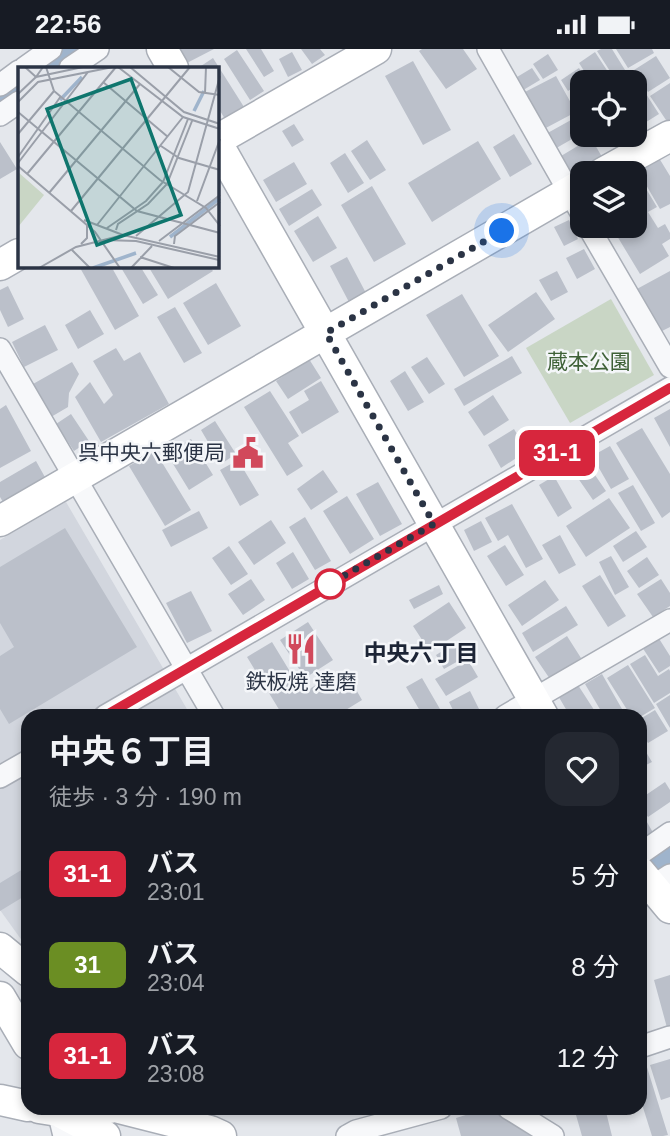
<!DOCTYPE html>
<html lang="ja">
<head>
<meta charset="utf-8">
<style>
	:root { --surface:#171b24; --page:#242831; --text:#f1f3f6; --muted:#9ea1a6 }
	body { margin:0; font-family:Helvetica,"Noto Sans JP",sans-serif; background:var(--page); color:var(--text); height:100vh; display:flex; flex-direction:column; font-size:26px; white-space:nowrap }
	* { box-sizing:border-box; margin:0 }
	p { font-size:23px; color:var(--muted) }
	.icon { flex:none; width:38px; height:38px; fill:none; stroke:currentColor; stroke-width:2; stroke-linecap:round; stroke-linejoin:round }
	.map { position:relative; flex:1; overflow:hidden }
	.sheet { position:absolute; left:21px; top:660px; width:626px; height:406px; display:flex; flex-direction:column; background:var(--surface); border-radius:21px; box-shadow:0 4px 10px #0003 }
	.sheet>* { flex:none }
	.badge { padding:0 14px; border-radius:10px; font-size:24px; line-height:46px }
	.tools { position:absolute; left:570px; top:21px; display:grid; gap:14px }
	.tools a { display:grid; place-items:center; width:77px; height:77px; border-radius:14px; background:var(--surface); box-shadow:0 4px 10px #0003; font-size:35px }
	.you { position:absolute; width:35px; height:35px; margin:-18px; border:5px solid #fff; border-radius:50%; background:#1a73e8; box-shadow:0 0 0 10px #1a73e833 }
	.map>.badge { position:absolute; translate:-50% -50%; box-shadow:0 0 0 4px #fff }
	.round { display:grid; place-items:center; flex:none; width:74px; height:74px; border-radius:21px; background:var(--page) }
	.overview { display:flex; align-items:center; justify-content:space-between; height:119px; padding:0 28px }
	h1 { font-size:33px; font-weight:700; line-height:52px }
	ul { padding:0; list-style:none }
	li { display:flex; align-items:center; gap:21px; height:91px; padding:0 28px }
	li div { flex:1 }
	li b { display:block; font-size:26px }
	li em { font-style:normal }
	li .badge { min-width:77px; font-weight:700; text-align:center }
	.status { display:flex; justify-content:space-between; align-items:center; height:49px; padding:0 35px; background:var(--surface); direction:ltr }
	.status svg { height:19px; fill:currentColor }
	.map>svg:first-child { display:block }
	.built { fill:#d2d6de }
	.green { fill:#c9d6c5 }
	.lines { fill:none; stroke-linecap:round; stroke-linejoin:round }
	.river { stroke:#9fb4cc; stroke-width:37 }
	.building { fill:#bbc0ca }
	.street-casing { stroke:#a9aeb7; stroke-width:24 }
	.secondary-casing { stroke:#a9aeb7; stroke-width:33 }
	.street { stroke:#f7f8fa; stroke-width:21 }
	.secondary { stroke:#fff; stroke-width:30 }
	.line-casing { stroke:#fff; stroke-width:16 }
	.line { stroke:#d7263d; stroke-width:10 }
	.walk { stroke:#2b3445; stroke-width:7; stroke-dasharray:0 12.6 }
	.stop-dot { fill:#fff; stroke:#d7263d; stroke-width:3.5 }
	.labels { text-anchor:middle; stroke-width:5; stroke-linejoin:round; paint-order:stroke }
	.park-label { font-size:21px; fill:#3f6138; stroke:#f4f6f9 }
	.poi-label { font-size:21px; fill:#2b3445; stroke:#f4f6f9; text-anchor:end }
	.neighbourhood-label { font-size:23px; font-weight:bold; fill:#1d2536; stroke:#f4f6f9 }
	.inset-river { fill:none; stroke:#9fb4cc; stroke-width:3.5 }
	.inset-road { fill:none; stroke:#9a9fa9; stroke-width:2 }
	.view { fill:#0f766e; fill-opacity:0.15; stroke:#0f766e; stroke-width:3.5 }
	.inset-edge { fill:none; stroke:#2b3445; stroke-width:3.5 }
</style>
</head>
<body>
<div class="status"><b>22:56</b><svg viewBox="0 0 49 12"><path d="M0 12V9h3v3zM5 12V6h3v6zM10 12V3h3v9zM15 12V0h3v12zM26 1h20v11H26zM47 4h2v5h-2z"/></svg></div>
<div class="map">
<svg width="670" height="1087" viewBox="0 0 670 1087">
	<rect width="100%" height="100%" fill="#e4e7ec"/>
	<path class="built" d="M66 453 191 667H28V900L0 861V491Z"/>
	<path class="green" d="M611 250 654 326 570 374 526 299Z"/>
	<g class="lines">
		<path class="river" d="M41 19 68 0
			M0 49 19 35
			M640 818 670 797"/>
	</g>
	<path class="building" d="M175 0H214L183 16Z
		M246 0H261L274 22 264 28Z
		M301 0H320L325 6 312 15Z
		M422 0H463L477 20 446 40 419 2Z
		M601 0H612L630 29 624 33H617L597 2Z
		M616 0H652L654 4 628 19Z
		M237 1 264 42 250 51 224 10Z
		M292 3 302 21 288 28 279 10Z
		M595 3 614 32 613 33H591L579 14Z
		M548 5 558 21 543 30 533 15Z
		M656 7 670 29 648 43 634 21Z
		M213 9 244 58 225 70 217 57V19H198Z
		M413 12 451 81 423 96 385 27Z
		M532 19 540 31 520 43 512 31Z
		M579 19 586 31 568 42 561 31Z
		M556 27 576 63 542 81 521 45Z
		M639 34 659 65 635 80V36Z
		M670 34V73L668 74 650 47Z
		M571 71 579 86 553 101 544 86Z
		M294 75 304 91 292 98 282 82Z
		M514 85 532 115 510 128 493 98Z
		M591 89 605 113 570 134 556 110Z
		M367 91 386 121 370 131 351 102Z
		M478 92 501 130 432 173 408 134Z
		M0 93 17 120 0 130Z
		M345 104 364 134 348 144 330 114Z
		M659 109 670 127V155L660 160 638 122Z
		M294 113 307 135 276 153 263 131Z
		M639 128 657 158 648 163 658 179 665 175 670 184V190L662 195 669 207 640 225 611 177H635V130Z
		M372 137 406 195 374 213 341 156Z
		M312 140 322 156 289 177 279 160Z
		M318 167 337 199 313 213 294 182Z
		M569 171 578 190 564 197 554 178Z
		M584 200 595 220 577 230 566 209Z
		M347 208 367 246 350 255 330 217Z
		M79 217H111L139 267 115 281Z
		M120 217H140L158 246 143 255Z
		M148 217H209L213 222 168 250Z
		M557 222 568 243 551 252 539 231Z
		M670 222V278L658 284 635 241Z
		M216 234 241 277 208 296 183 254Z
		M8 237 24 270 8 278 0 261V241Z
		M536 243 555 270 508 303 488 276Z
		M462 245 499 307 464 328 426 266Z
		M175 258 202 304 184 314 157 268Z
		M90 261 104 285 78 300 65 276Z
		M45 276 58 301 24 318 12 293Z
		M116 299 124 312 140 303 169 355 101 393 75 348 90 333 104 355 113 346 93 312Z
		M512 307 522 324 464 357 454 340Z
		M427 308 445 335 429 345 411 318Z
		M309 310 321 329 288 350 276 332Z
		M72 313 79 325 69 344 68 358 51 368 33 335Z
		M405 322 424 353 408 362 390 332Z
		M321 332 339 363 302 385 289 363 309 351 304 342Z
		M270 342 299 387 288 394 303 417 287 427 244 358Z
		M493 346 509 371 484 387 468 363Z
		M6 356 31 402 0 419V360Z
		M670 360V398L654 369Z
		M71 365 89 392 74 402 56 375Z
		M215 372 236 405 221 415 201 381Z
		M642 379 670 425V463L662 469 616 394Z
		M514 380 527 402 501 419 488 396Z
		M191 390 213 426 189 441 167 405Z
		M610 397 629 430 611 440 592 407Z
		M155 402 191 461 165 477 129 417Z
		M238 411 259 446 240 457 220 421Z
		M36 412 46 430 3 453 0 448V433Z
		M586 413 606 442 593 451 573 422Z
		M323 421 338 443 311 461 297 440Z
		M554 427 572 459 558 468 539 436Z
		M378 433 402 475 380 487 356 445Z
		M633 436 655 474 641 482 618 444Z
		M347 447 374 490 350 505 323 462Z
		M609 449 630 479 586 508 566 477Z
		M512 455 543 510 526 519 508 486 498 492 485 469Z
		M199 462 208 479 171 498 162 481Z
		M305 468 331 512 315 521 289 478Z
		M271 471 286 494 254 516 238 493Z
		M481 472 492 493 474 502 464 481Z
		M65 479 137 598 9 675 0 660V607L14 598 0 574V518Z
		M636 482 647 498 623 513 613 497Z
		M560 486 576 516 559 525 542 496Z
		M505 496 524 526 506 537 487 507Z
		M229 497 248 525 231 536 212 509Z
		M293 503 309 530 292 540 276 514Z
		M611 507 629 538 615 546 599 513Z
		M647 508 659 526 639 539 627 522Z
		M600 526 626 567 608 578 582 537Z
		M251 530 265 551 243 566 228 545Z
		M661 530 670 544V557L653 568 637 545Z
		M545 531 559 551 522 577 508 556Z
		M439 536 443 545 414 560 409 551Z
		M191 542 212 582 187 594 166 554Z
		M449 553 466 579 430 603 413 577Z
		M566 557 578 576 533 603 522 584Z
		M308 573 333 611 305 629 280 591Z
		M567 587 581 609 550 630 535 608Z
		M658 588 670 607V617L659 624 642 598Z
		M460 591 469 606 444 620 436 606Z
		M272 593 303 644 335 624 342 635 350 630 362 651 336 667H283L247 608Z
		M645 606 658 627 669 620 670 622V644L654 654 630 615Z
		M468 611 478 628 446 647 435 630Z
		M628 616 655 659 640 668 631 667 607 629Z
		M602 625 622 660 611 667H604L585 635Z
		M422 629 444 667H423L406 638Z
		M576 633 598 667H570L557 645Z
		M470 642 482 666 456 667 449 653Z
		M670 646V679L656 655Z
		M655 661 668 682 648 694 640 682V670Z
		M640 693 652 713 640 719Z
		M665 733 670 741V753L648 768 640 757V750Z
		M640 761 655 787 640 795Z
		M23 820 28 828V845L0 862V834Z
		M670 926V986H669L654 931Z
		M670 1010V1048L661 1051 650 1016Z
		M646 1015 668 1086 663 1087H652L640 1049V1016Z
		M488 1059 531 1087H461L456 1069Z
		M574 1059H605L612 1087H582Z"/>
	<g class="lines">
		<defs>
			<path id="street" d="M488 0 583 167
				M24 19 51 0
				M70 19 98 0
				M0 36 19 22
				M0 66 19 53
				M588 177 670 318
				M0 300 214 667
				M105 667 670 339
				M505 667 670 571
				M0 728 28 712
				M640 805 670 784
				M642 844 670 826
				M640 998 670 988
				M508 1059 553 1087
				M58 1062 64 1087
				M347 1087 356 1082 441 1059"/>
			<path id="secondary" d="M162 0 173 19
				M217 91 376 0
				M217 94 543 667
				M603 124 670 87
				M0 216 19 205
				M0 472 583 135
				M640 823 670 859
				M0 899 28 922
				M0 948 28 995
				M0 1051 28 1057
				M39 1059 58 1062 110 1059
				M119 1059 210 1082 221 1087
				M58 1062 105 1087"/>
		</defs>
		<use href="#street" class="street-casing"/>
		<use href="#secondary" class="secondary-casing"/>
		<use href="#street" class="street"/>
		<use href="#secondary" class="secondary"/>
	</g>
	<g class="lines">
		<defs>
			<path id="line" d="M105 667 670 339"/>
		</defs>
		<use href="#line" class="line-casing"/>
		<use href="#line" class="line"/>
		<path class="walk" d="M330 535 321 540 434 475 326 284 502 182"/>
	</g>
	<defs>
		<symbol id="civic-bare" viewBox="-9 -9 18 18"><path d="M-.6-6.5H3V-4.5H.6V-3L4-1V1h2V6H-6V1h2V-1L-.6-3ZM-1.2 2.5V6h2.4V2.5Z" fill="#d1495b" stroke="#f4f6f9" stroke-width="2.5" paint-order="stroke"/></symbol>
		<symbol id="restaurant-bare" viewBox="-9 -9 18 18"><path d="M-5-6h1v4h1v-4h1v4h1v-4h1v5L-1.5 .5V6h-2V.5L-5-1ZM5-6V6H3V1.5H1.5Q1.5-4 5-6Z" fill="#d1495b" stroke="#f4f6f9" stroke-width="2.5" paint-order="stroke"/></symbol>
	</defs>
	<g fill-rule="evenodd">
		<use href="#civic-bare" x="226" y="382" width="44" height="44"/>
		<use href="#restaurant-bare" x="279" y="578" width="44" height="44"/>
	</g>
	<circle class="stop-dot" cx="330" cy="535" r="14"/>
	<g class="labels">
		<g class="park-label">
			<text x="589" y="320">蔵本公園</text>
		</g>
		<g class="poi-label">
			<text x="225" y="411">呉中央六郵便局</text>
			<text x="301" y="640" text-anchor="middle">鉄板焼 達磨</text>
		</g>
		<g class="neighbourhood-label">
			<text x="421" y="612">中央六丁目</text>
		</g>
	</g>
	<g transform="translate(18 18)">
		<rect width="201" height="201" fill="#e4e7ec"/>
		<path d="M0 105 26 128 0 160Z" fill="#c9d6c5"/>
		<path class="inset-river" d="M42 33 64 10M176 44 186 24M152 170 202 131M75 201 118 186"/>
		<path class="inset-road" d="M7 0 18 10 25 0M28 0 36 24 142 113 188 141 202 159M100 0 165 50 202 62M112 0 166 45 202 57M150 0 181 25 202 28M85 15 150 70M187 26 188 0M0 27 18 10 65 0M0 35 20 15 95 0M0 45 119 144 202 166M0 67 36 24M143 79 161 91 202 103M0 90 43 29M0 96 70 5M0 99 77 165 102 201M9 107 98 0M31 126 122 17M179 134 202 72M53 144 172 0M66 153 105 168M79 158 165 50M89 161 128 134 145 115 170 52M98 163 100 157 130 137 149 117 174 54M118 169 170 125 202 9M86 173 118 174 201 193M141 174 202 128M63 177 69 171V158M156 177 157 169 202 135M53 182 72 201M122 190 156 201M21 201 58 180 105 168 202 190M113 201 134 179"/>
		<path class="view" d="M113 12 163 148 79 178 29 42Z"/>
		<rect width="201" height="201" class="inset-edge"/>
	</g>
</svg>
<div class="tools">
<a><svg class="icon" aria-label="locate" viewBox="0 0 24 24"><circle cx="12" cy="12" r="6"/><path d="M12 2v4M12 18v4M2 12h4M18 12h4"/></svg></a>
<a><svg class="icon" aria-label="layers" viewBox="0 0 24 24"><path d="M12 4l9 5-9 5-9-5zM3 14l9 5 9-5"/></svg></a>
</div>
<div class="you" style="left:502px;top:182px"></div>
<b class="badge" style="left:557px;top:404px;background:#d7263d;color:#fff">31-1</b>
<section class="sheet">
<div class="overview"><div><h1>中央６丁目</h1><p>徒歩 · 3 分 · 190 m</p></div><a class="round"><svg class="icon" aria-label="heart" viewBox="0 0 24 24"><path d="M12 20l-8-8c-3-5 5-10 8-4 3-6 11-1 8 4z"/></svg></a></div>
<ul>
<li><span class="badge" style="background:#d7263d;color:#fff">31-1</span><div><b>バス</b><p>23:01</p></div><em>5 分</em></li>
<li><span class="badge" style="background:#6b8e23;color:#fff">31</span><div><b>バス</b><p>23:04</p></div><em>8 分</em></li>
<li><span class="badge" style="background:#d7263d;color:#fff">31-1</span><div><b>バス</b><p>23:08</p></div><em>12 分</em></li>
</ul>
</section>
</div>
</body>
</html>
